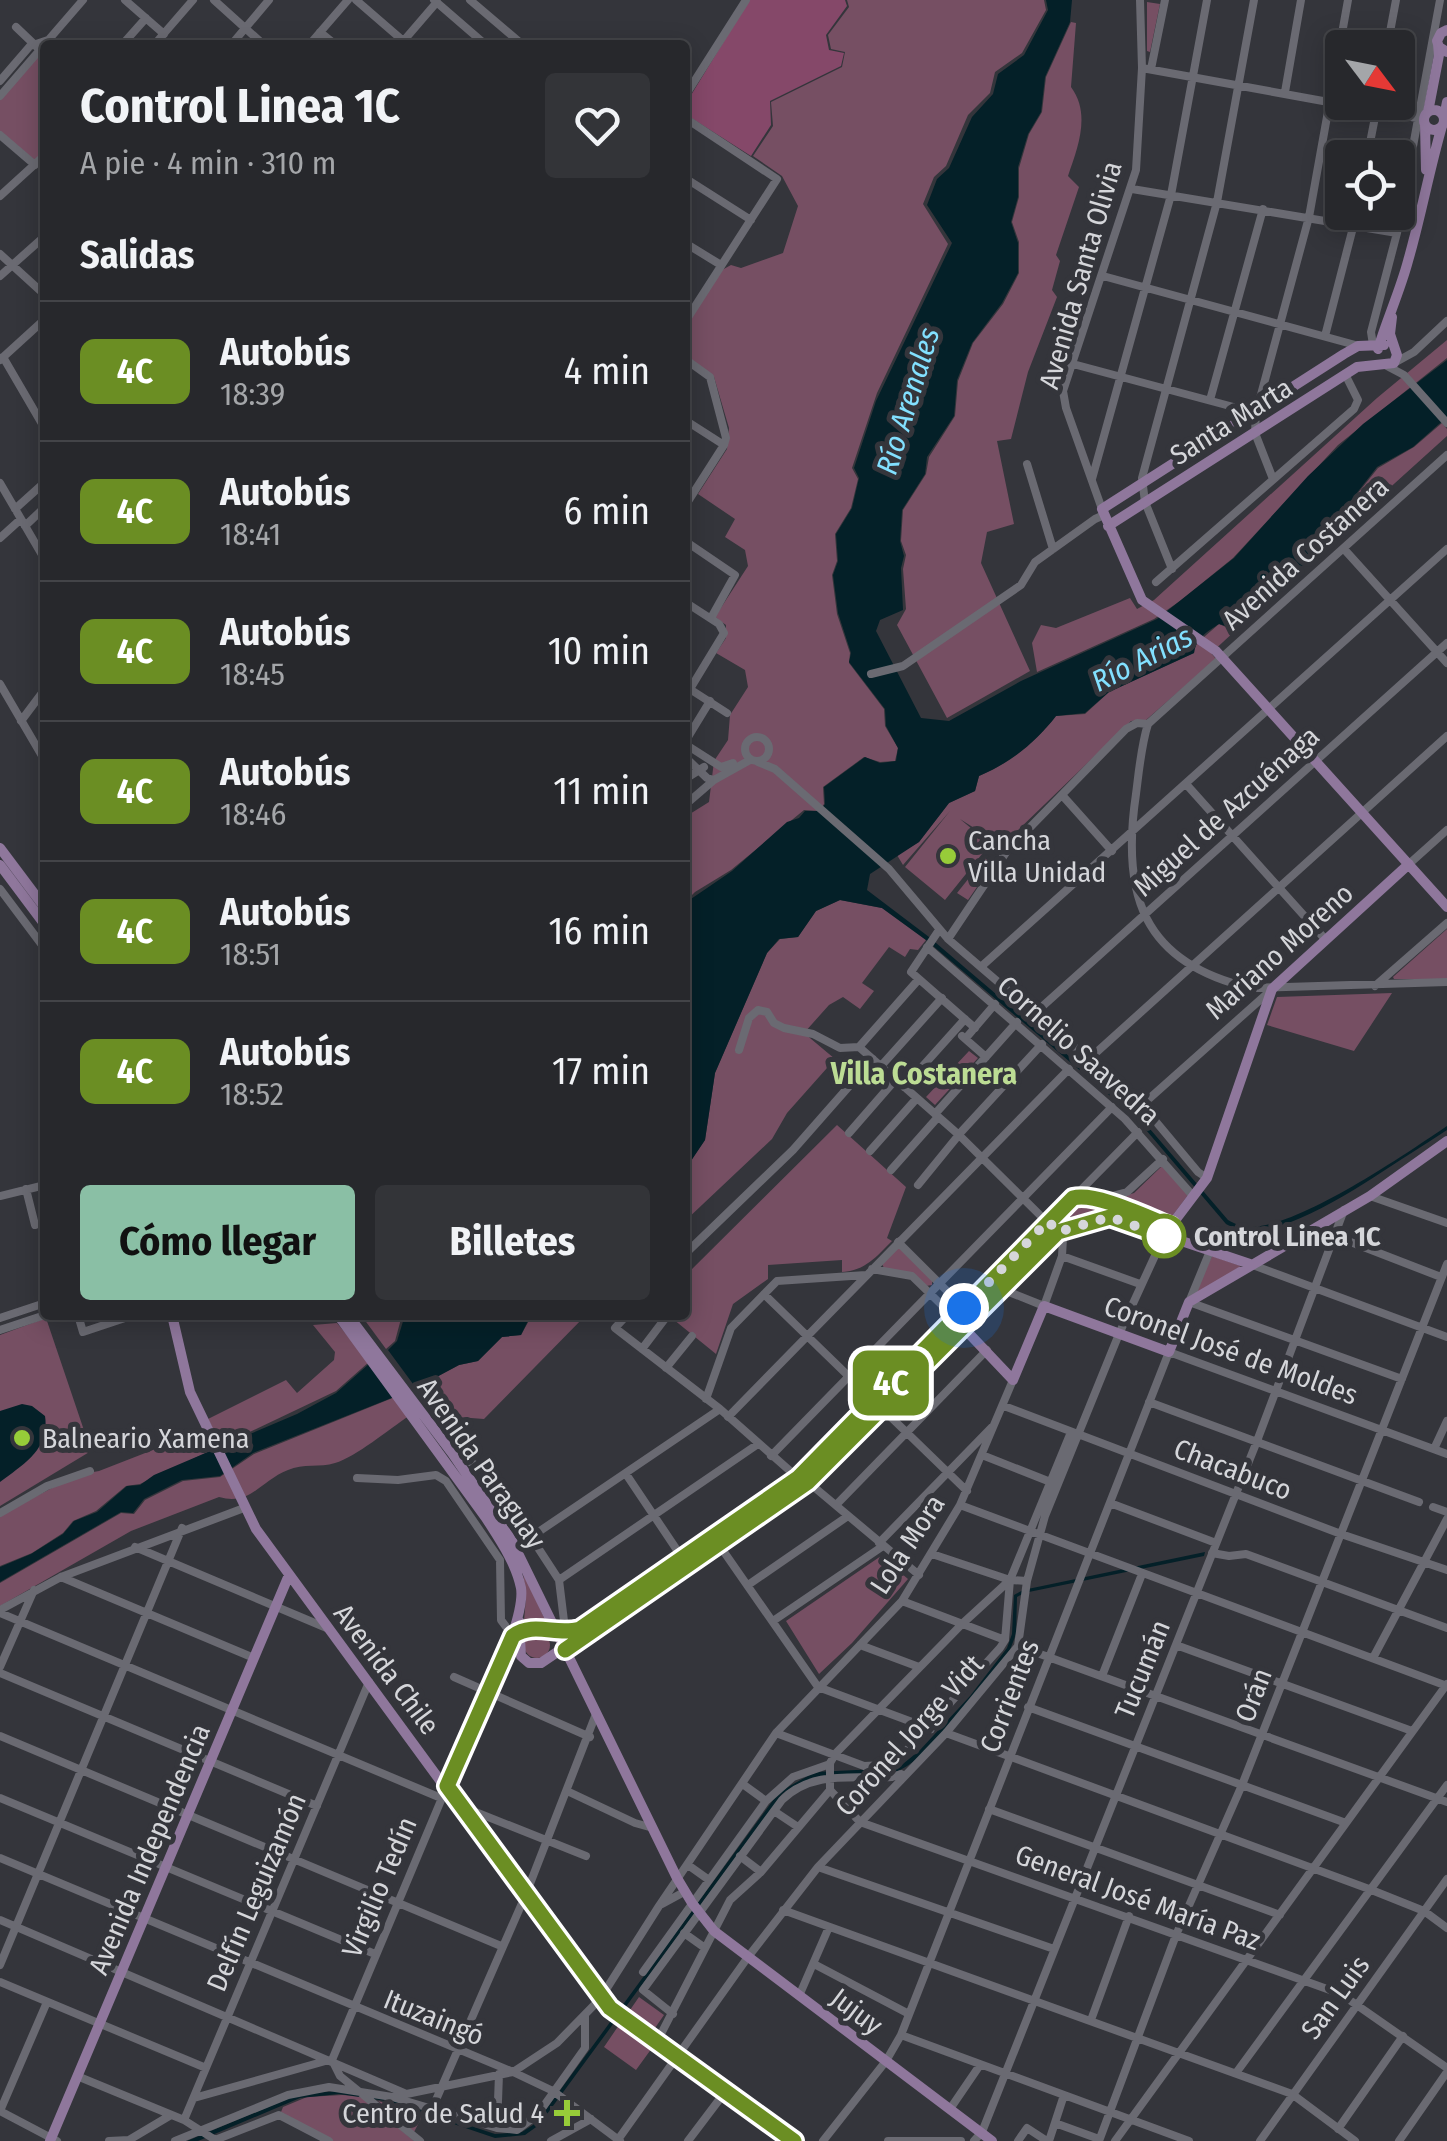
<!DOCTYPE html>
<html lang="es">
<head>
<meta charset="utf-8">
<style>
	:root { --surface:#27282c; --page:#333438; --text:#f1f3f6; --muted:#a4a6a9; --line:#434448; --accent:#8abfa5 }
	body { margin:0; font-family:"Fira Sans Condensed",sans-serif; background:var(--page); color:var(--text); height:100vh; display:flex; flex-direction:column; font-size:38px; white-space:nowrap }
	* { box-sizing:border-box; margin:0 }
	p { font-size:32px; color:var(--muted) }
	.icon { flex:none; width:55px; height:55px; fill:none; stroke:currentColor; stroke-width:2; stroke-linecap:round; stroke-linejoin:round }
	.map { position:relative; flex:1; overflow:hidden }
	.sheet { position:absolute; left:40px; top:40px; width:650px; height:1280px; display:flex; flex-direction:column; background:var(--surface); border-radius:10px; box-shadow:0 5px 25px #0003,0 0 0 2px var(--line) }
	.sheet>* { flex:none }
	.badge { padding:0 20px; border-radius:15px; font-size:35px; line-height:65px }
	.needle { width:65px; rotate:122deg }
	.buttons { position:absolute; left:1325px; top:30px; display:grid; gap:20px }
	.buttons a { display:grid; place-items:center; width:90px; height:90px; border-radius:10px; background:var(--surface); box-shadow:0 5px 25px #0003,0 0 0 2px var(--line); font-size:50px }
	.you { position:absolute; width:50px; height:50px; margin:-25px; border:8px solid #fff; border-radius:50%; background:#1a73e8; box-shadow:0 0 0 15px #1a73e833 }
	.map>.badge { position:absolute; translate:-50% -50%; box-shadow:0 0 0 5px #fff }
	h2 { padding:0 40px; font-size:38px; line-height:90px }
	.round { display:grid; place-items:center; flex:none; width:105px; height:105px; border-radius:10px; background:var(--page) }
	.summary { display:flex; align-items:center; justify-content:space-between; height:170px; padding:0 40px }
	h1 { font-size:48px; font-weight:700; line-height:75px }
	.action { display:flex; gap:20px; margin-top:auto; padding:20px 40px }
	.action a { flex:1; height:115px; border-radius:10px; background:var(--accent); color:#111; font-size:40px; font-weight:700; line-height:115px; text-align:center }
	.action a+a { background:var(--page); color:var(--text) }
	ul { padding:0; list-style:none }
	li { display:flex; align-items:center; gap:30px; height:140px; padding:0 40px; border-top:2px solid var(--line) }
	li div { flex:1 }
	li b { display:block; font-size:38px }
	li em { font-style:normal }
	li .badge { min-width:110px; font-weight:700; text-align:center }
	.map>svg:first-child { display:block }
	.green { fill:#764f63 }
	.forest { fill:#854869 }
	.water { fill:#042028 }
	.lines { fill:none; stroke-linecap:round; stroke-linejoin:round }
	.minor { stroke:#6a6a72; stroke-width:8 }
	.major { stroke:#8f779c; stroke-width:10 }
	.line-casing { stroke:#fff; stroke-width:22 }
	.line { stroke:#6b8e23; stroke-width:15 }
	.walk { stroke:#d5d6da; stroke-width:10; stroke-dasharray:0 18 }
	.poi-dot { fill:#97cc39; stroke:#34353b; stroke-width:4 }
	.stop-dot { fill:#fff; stroke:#6b8e23; stroke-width:5 }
	.labels { text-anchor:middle; stroke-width:10; stroke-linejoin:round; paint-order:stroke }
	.street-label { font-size:28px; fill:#d5d6da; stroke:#34353b }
	.poi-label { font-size:28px; fill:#d5d6da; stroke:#34353b; text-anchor:start }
	.stop-label { font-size:28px; font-weight:bold; fill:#d5d6da; stroke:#34353b; text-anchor:start }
	.water-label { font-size:30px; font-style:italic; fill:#82e0ff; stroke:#34353b }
	.neighbourhood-label { font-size:30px; font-weight:bold; fill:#bcdc94; stroke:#34353b }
</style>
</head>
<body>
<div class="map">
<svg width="1447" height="2141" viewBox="0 0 1447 2141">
	<rect width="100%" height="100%" fill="#34353b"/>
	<path class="green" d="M847 0H1044L1046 10 1022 53 995 72 990 93 968 115 946 166 934 177 923 204 948 244 877 393 852 468 858 479 851 508 835 534 837 561 832 575 837 614 850 653 849 663 884 709 885 726 898 748 895 761 880 762 864 757 823 787 824 804 819 811 804 810 731 870 695 892 687 900 685 912V817L709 802 714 761 728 740 730 715 748 687 745 670 716 653 726 638V625L715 617 748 566 745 550 725 537 735 519 698 494 727 449 729 428 714 377 685 355V327L722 270 731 265 741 268 783 253 798 206 782 176 753 156 773 126 771 102 842 67 845 52 831 49 828 35 849 7Z
		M1147 2 1160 4 1150 52 1147 51Z
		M1071 22 1076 23 1071 87C1091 114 1078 147 1068 176L1079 187 1056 255 1060 261 1052 290 1057 297 1028 372 1011 439 997 441 1014 524 987 532 981 563 1030 671 947 718 897 625 906 609 903 569 906 555 901 541 903 510 926 474 929 457 955 416 958 381 973 343 1003 304 1019 273V242L1012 222 1019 197V168L1029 134 1042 112 1046 77Z
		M41 51 45 55V152L34 162 0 133V99Z
		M1447 340V358L1338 445 1233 558 1180 601 1154 619 1037 672 1032 643 1041 625 1056 628 1130 598 1137 609 1154 600 1377 398Z
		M1442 423 1447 429V436L1311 559 1318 543 1378 468 1414 447Z
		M1219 624 1235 631 1211 653 1216 659 1146 720 1131 721 1016 832 993 840 960 819 990 844 945 900 905 867 950 811 903 865 897 855 919 842 949 803 975 791 979 776C1010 763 1035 743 1056 716L1085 714 1109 692 1194 653 1196 644Z
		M985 858 993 864 968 900 957 893Z
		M840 900 882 908 926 940 918 950 910 949 905 957 889 947 862 983 874 991 860 1009 843 997 829 1005 804 1033 835 1059 787 1113 772 1139 685 1221V1162L691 1160 705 1140 715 1073 767 953 780 939 798 937 816 911Z
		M1447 929V979H1394L1393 977Z
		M1392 993 1354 1051 1267 1025 1277 997Z
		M969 1051 978 1058 935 1105 926 1097Z
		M837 1125 906 1187 887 1238 892 1241C877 1256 865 1271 842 1272V1260L768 1265V1279L733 1304 716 1354 668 1315H685V1276Z
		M1163 1165 1188 1195 1170 1219 1162 1221 1112 1200 1134 1193Z
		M1083 1199 1156 1223 1158 1227 1157 1229 1116 1216 1060 1227 1059 1221Z
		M896 1249H901L932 1280V1285L926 1286 884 1268 882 1264Z
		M1212 1256 1241 1266 1193 1297Z
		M361 1315H402L395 1341 386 1349Z
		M532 1315H586L484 1419 458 1417 447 1411 434 1414 416 1388 459 1365 478 1361 502 1337 521 1335Z
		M46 1318 91 1451 0 1506V1335Z
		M337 1323 369 1362 336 1391 140 1484 126 1486 96 1511 73 1521 63 1533 32 1553 0 1566V1515L77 1475 99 1471 212 1427 208 1419 286 1380 297 1393 334 1360 335 1352 313 1325Z
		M395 1397 409 1416C389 1429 356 1457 335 1463 320 1468 303 1463 288 1470 260 1481 251 1506 219 1497L131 1531 0 1606V1583L121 1513 134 1514 145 1500 183 1481 220 1477 254 1454Z
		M881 1556 908 1579 852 1643 819 1674 786 1621Z
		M523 1572 547 1624 524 1621 526 1597Z
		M524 1645a13 13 0 1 1 26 0a13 13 0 1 1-26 0Z
		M639 1997 664 2015 655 2028 630 2010Z
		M619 2025 652 2048 636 2070 604 2047Z
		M342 2095 361 2096 414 2141H332L281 2112 283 2107 307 2097Z
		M378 2101 424 2113 414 2132Z"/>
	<path class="forest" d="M749 0H845L847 6 826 35 829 50 844 53 841 66 770 101 771 125 751 156 685 114V105Z"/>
	<path class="water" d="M1046 0H1072L1070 22 1045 77 1041 112 1028 134 1018 167V197L1011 222 1018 243V273L1002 303 972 343 957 380 954 416 927 457 925 474 902 510 900 541 904 556 901 568 903 610 880 620 876 631 921 718 949 721 1021 681 1157 619 1234 558 1308 476 1363 424 1447 360V417L1413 447 1377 467 1318 543 1310 559 1232 628 1219 624C1208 631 1196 638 1194 653L1109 692 1085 713 1056 716C1035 743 1010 763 979 776L975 791 949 803 919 842 870 874 867 890 929 937 1138 1115 1228 1220C1235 1224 1242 1227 1250 1227 1299 1227 1404 1155 1447 1126V1130L1427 1143C1383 1170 1299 1233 1248 1231 1240 1231 1232 1227 1226 1224L1135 1117 926 940 882 908 840 900 816 911 798 937 779 939 767 953 715 1073 705 1140 691 1161 685 1162V918L688 901 732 871 787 822 799 818 805 811H820L825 804 824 787 865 757 880 763 896 761 898 748 886 726 885 709 849 662 851 653 838 613 833 575 838 561 836 534 852 508 859 478 854 468 876 401 952 243 927 205 937 179 949 168 972 117 993 94 998 74 1024 55 1048 10Z
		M405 1315H531L521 1335 502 1337 478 1361 459 1365 416 1388 388 1350 397 1341Z
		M370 1363 394 1397 253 1453 220 1476 182 1480 144 1499 133 1513 121 1512 0 1582V1567L31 1554 63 1534 74 1521 97 1512 127 1486 140 1485 154 1475 297 1414 336 1393Z
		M22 1404 32 1406 45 1416C50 1449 24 1464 0 1482V1411Z
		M1205 1552 1204 1556 1024 1593 1017 1597 1016 1634 1010 1650C984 1682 936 1753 900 1770 892 1774 879 1774 870 1774 832 1774 813 1772 782 1794L539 2125 525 2135 495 2138 386 2101 339 2094 300 2098 198 2141H187L299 2094 339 2091 386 2098 495 2134 522 2132 536 2123 779 1792 815 1772 898 1768 920 1750 970 1696 1007 1648 1012 1634 1014 1595 1023 1590Z"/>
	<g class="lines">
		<path class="minor" d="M125 0 164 34
			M214 0 264 45
			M356 0 408 45
			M434 0 486 45
			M470 0 523 45
			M16 27 37 47
			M320 32 336 45
			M122 45 146 18
			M154 45 193 0
			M231 45 269 0
			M309 45 348 0
			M400 45 437 2
			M1387 48 1396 0
			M1142 68 1422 119
			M1151 69 1165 0
			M0 81 30 46 48 40
			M1285 92 1301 0
			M0 96 83 0
			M685 96 746 0
			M685 118 777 179 685 322
			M0 135 35 165
			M1367 158 1378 102
			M685 178 751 220
			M1132 189 1397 233
			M0 196 45 155
			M685 243 721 265
			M0 254 45 295
			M0 276 45 236
			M1103 276 1359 346
			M1325 336 1357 212
			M1373 345 1371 332 1397 233 1440 0
			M3 357 45 429
			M685 359 710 377 726 438 724 445 685 506
			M0 360 45 319
			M1394 363 1414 352 1447 321
			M1073 364 1256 413
			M1387 366 1404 375 1447 423
			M1210 400 1263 209
			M685 420 724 445
			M1027 464 1053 549
			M1092 479 1171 195 1207 0
			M1273 479 1255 433 1256 413 1309 217 1348 0
			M0 483 45 560
			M15 509 45 482
			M1102 509 1066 408 1063 391 1136 170 1142 68 1140 0
			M25 526 45 507
			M0 538 21 519
			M685 541 735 575 711 618
			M1344 549 1447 663
			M1172 569 1145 502 1142 478 1217 202 1254 0
			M1156 582 1354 409 1358 400 1346 376
			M685 602 719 624 724 633 690 689
			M871 674 903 666 1021 585 1035 562 1095 519 1104 515
			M0 684 45 761
			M685 686 727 713
			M21 721 45 689
			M1148 724C1141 746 1139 771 1136 794 1121 894 1142 963 1251 988L1447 982
			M745 749a12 12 0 1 1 24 0a12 12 0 1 1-24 0Z
			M685 742 710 701
			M685 744 721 767 733 763
			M685 757 707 778 714 780
			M758 762 775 769 889 869 948 939 1142 1105 1198 1172 1207 1178
			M685 779 704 767
			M1186 784 1325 939
			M1062 795 1112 851
			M685 805 714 780 750 760
			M1409 864 1447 830
			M0 889 45 949
			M939 930 911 972 975 1028
			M948 939 1007 851 1126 729 1137 723 1148 724 1447 455
			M927 947 1125 1119 1193 1196
			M983 965 1447 549
			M1375 986 1447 923
			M1035 1013 1447 643
			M962 1036 986 1057
			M966 1038 995 1004
			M859 1047 959 1135 1063 1238 1062 1256 1044 1306 999 1288
			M859 1047 919 979
			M739 1050 749 1018 758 1010 767 1012 774 1023 784 1028 813 1034 840 1048 859 1047
			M1089 1059 1447 736
			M881 1066 942 998
			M904 1087 965 1019
			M1142 1105 1269 992
			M935 1114 1017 1022
			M849 1133 896 1079
			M870 1151 917 1098
			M891 1170 938 1117
			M918 1185 962 1131 1042 1044
			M26 1189 35 1225
			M0 1196 45 1185
			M1370 1196 1447 1223
			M1073 1198 1138 1132
			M1101 1199 1127 1192 1163 1159
			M1335 1236 1441 1277
			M898 1242 964 1308
			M1210 1251 1189 1302 1402 1379
			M685 1254 793 1150 873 1059
			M1062 1256 1140 1284
			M1250 1264 1447 1337
			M872 1269 912 1276 955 1318
			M764 1294 967 1491
			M78 1315 83 1332 134 1315
			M627 1315 615 1328 720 1409 798 1478 808 1482 919 1575
			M0 1318 45 1303
			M0 1330 45 1315
			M642 1349 667 1316
			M666 1368 692 1336
			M706 1399 731 1328 777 1281 866 1275
			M1149 1402 1419 1502
			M1004 1406 1341 1534 1447 1570
			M728 1417 1069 1069
			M1071 1432 1010 1580 962 1624 836 1753 830 1763V1790L860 1822 1341 1994 1447 2068
			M1434 1449 1447 1421
			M452 1453 478 1466 531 1537 559 1580 564 1621 556 1632
			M982 1455 1053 1483
			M771 1456 1112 1107
			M626 1474 685 1562
			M357 1478 398 1480 436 1475 446 1481 500 1560 501 1620 513 1636
			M1110 1503 1216 1543
			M836 1505 987 1350
			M960 1505 1447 1686
			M1433 1507 1447 1512
			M0 1513 47 1486 90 1471
			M531 1537 720 1409
			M715 1539 818 1687 931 1729
			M879 1543 992 1427
			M135 1547 329 1629
			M1212 1553 1229 1556 1246 1554 1447 1628
			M932 1554 1010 1580 1027 1581
			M61 1577 254 1658
			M559 1580 758 1444
			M748 1585 848 1516
			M902 1601 1005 1640
			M0 1610 61 1577 244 1508
			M0 1613 441 1798
			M773 1621 883 1546
			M860 1645 919 1667
			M1176 1645 1412 1731
			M1018 1646 1447 1802
			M1373 1658 1447 1519
			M0 1667 34 1590
			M0 1673 317 1806
			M1102 1676 1142 1574
			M454 1677 590 1737
			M1028 1707 1346 1823
			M776 1733 864 1766 884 1765 899 1759 1000 1648 1005 1640 1010 1580
			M946 1733 1369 1889 1424 1911 1447 1928
			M0 1736 501 1946
			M744 1785 766 1801
			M567 1791 635 1823 653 1828
			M0 1798 375 1954
			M463 1807 586 1856
			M989 1809 1280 1915
			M774 1811 798 1827
			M740 1856 761 1872
			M0 1858 513 2072 553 2091 620 2141
			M688 1865 709 1880
			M818 1867 1054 1949
			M662 1904 684 1892
			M783 1910 1292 2094 1355 2141
			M0 1920 404 2093
			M684 1933 705 1948
			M814 1964 909 2014
			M0 1965 182 1528
			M643 1972 766 1801 793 1777 830 1764
			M0 1982 206 2068
			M799 1996 829 1927
			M673 2014 643 1990 782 1800C812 1770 853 1779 892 1777L901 1774
			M1091 2020 1129 1916
			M662 2032 730 1900 761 1872 830 1790
			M901 2035 1189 2141
			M1236 2073 1447 1785
			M77 2076 184 2120 217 2141
			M392 2097 513 2072 557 2043 600 1999 659 1906 776 1733 902 1601 960 1505 1013 1380
			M194 2098 329 2060
			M432 2109 526 1894 596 1714
			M950 2109 980 2065
			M0 2111 47 2002
			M0 2111 57 2141
			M184 2120 369 1682
			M1055 2123 1099 2139
			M497 2128 499 2074
			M1338 2129 1403 2036
			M215 2140 279 2115 329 2141
			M109 2141 129 2140 171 2115
			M175 2141 288 2095 329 2087 392 2097 497 2128 517 2130 538 2114 585 2048V2016
			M420 2141 340 2076 332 2060 442 1798
			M551 2141 591 2119
			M617 2141 748 1957 818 1867 946 1733 1018 1646 1027 1581 1045 1516 1119 1334 1164 1236
			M688 2141 725 2092
			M823 2141 886 2061 901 2035 1169 1352 1447 1454
			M888 2141H961
			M974 2141 982 2132 1257 1441 1344 1210
			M1018 2141 1027 2128 1047 2141
			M1049 2141 1064 2095
			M1099 2141 1176 1935 1242 1785 1447 1264
			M1115 2141 1447 1684
			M1260 2141 1447 1879
			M1399 2141 1447 2072"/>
		<path class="major" d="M1447 30 1441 33 1437 41 1439 47 1447 52
			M1424 120a10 10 0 1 1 20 0a10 10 0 1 1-20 0Z
			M1428 112 1439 55 1438 44
			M1444 117 1447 102
			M1425 124 1426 170
			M1384 345 1358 346 1344 354 1102 509 1142 600 1216 651 1447 907
			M1378 349C1387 319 1400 291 1408 261 1421 216 1429 171 1442 126
			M1108 526 1357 367 1394 363 1397 355 1390 334 1392 317
			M0 848 45 908
			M0 865 45 925
			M1167 1231 1207 1178 1272 989 1409 864
			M172 1315 190 1392 256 1529 600 1999 676 2057 794 2141
			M338 1315 486 1518C500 1540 516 1563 521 1588 527 1625 464 1746 447 1786
			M348 1315 452 1453 512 1541 677 1878 692 1903 714 1931 992 2141
			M959 1323 1013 1380 1044 1306 1169 1352 1189 1302 1370 1196 1447 1141
			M519 1621 521 1656 529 1663H541L808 1482 1045 1242 1061 1230 1110 1217 1250 1264
			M514 1635C535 1621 557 1636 580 1629L798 1478 1073 1198C1096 1192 1146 1217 1170 1226
			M50 2141 289 1575"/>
	</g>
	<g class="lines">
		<defs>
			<path id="line" d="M565 1650 808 1482 1058 1232 1110 1217 1164 1236 1170 1226C1146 1217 1096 1192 1073 1198L798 1478 580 1629C556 1636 534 1621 513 1636L447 1786 610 2008 794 2141"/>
		</defs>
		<use href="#line" class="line-casing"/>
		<use href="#line" class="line"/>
		<path class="walk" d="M964 1308 1048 1221 1058 1232 1110 1217 1164 1236"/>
	</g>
	<g class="poi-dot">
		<circle cx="948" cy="856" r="10"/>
		<circle cx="22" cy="1438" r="10"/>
		<path d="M562 2098h10v10h10v10h-10v10h-10v-10h-10v-10h10z"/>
	</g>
	<circle class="stop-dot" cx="1164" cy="1236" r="20"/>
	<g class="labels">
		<g class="street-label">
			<text transform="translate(1080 275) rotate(-74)" y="10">Avenida Santa Olivia</text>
			<text transform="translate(1231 421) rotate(-32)" y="10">Santa Marta</text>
			<text transform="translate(1305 553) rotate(-42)" y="10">Avenida Costanera</text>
			<text transform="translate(1226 811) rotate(-42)" y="10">Miguel de Azcuénaga</text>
			<text transform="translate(1279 951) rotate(-42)" y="10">Mariano Moreno</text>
			<text transform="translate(1079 1050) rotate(42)" y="10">Cornelio Saavedra</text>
			<text transform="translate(1231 1350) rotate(20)" y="10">Coronel José de Moldes</text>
			<text transform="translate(482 1463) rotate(55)" y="10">Avenida Paraguay</text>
			<text transform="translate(1233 1469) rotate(21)" y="10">Chacabuco</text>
			<text transform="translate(907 1544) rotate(-57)" y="10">Lola Mora</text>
			<text transform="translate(387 1669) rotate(53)" y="10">Avenida Chile</text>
			<text transform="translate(1142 1669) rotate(-68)" y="10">Tucumán</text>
			<text transform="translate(1253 1695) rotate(-69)" y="10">Orán</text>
			<text transform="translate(1009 1696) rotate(-69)" y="10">Corrientes</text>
			<text transform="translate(909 1735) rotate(-48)" y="10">Coronel Jorge Vidt</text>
			<text transform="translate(149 1849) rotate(-67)" y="10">Avenida Independencia</text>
			<text transform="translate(379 1887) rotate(-67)" y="10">Virgilio Tedín</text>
			<text transform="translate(256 1892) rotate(-67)" y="10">Delfín Leguizamón</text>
			<text transform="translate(1138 1897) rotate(20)" y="10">General José María Paz</text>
			<text transform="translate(1335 1997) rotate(-54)" y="10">San Luis</text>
			<text transform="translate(857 2011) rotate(37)" y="10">Jujuy</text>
			<text transform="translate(434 2017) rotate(22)" y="10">Ituzaingó</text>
		</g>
		<g class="poi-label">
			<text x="968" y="850">Cancha<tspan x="968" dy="32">Villa Unidad</tspan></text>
			<text x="42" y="1448">Balneario Xamena</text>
			<text x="544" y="2123" text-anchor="end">Centro de Salud 4</text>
		</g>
		<g class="stop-label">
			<text x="1194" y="1246">Control Linea 1C</text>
		</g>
		<g class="water-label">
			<text transform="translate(908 401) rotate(-73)" y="10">Río Arenales</text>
			<text transform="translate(1142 659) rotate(-27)" y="10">Río Arias</text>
		</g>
		<g class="neighbourhood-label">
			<text x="924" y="1084">Villa Costanera</text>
		</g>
	</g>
</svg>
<div class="buttons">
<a><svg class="needle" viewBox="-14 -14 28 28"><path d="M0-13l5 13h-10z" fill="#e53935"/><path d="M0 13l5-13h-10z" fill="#a4a6a9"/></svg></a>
<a><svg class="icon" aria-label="locate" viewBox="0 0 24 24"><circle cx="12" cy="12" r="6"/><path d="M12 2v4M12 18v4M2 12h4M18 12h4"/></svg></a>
</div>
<div class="you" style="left:964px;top:1308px"></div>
<b class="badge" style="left:891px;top:1383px;background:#6b8e23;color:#fff">4C</b>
<section class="sheet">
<div class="summary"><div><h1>Control Linea 1C</h1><p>A pie · 4 min · 310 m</p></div><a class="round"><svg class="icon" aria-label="heart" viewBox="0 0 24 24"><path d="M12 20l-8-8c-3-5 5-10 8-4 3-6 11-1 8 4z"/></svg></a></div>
<h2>Salidas</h2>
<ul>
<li><span class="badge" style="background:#6b8e23;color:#fff">4C</span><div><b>Autobús</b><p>18:39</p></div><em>4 min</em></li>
<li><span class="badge" style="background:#6b8e23;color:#fff">4C</span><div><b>Autobús</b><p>18:41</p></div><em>6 min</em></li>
<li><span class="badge" style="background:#6b8e23;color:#fff">4C</span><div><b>Autobús</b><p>18:45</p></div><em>10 min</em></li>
<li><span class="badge" style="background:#6b8e23;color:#fff">4C</span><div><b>Autobús</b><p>18:46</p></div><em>11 min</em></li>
<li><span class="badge" style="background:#6b8e23;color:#fff">4C</span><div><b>Autobús</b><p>18:51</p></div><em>16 min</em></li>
<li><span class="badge" style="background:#6b8e23;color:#fff">4C</span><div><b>Autobús</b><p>18:52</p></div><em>17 min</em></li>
</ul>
<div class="action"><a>Cómo llegar</a><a>Billetes</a></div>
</section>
</div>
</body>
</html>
